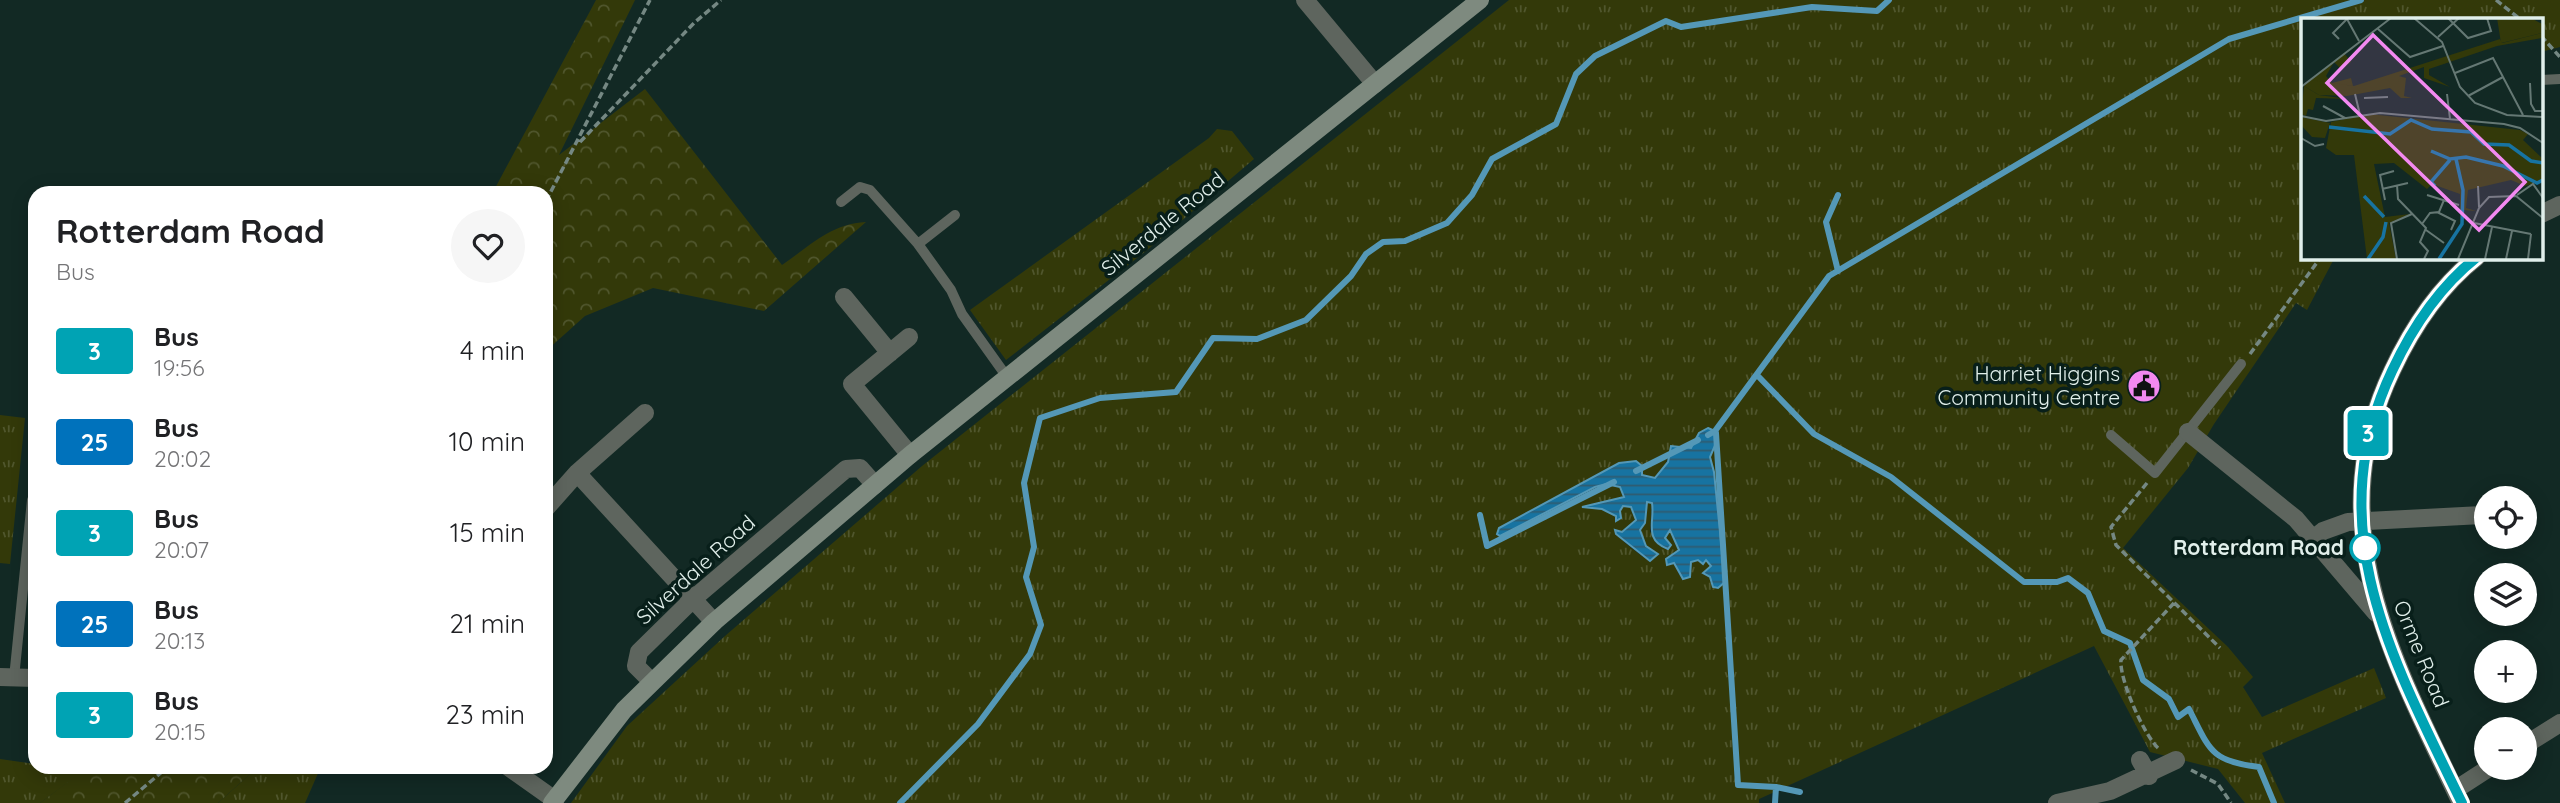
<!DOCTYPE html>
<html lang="en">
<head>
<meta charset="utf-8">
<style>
	:root { --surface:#fff; --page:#f6f6f6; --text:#202124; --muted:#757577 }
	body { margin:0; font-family:Quicksand,sans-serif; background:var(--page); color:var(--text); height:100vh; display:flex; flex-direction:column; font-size:26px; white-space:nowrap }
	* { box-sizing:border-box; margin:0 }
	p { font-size:23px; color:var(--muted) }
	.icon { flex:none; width:38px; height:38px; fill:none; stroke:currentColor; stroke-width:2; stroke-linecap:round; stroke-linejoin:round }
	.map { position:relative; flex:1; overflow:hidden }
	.sheet { position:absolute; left:28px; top:186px; width:525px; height:588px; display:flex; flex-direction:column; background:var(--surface); border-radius:21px; box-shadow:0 4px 18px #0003 }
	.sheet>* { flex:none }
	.badge { padding:0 14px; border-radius:5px; font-size:24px; line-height:46px }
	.tools { position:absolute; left:2474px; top:486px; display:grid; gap:14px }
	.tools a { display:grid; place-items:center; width:63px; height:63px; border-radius:50%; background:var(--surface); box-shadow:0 4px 18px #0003; font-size:35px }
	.map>.badge { position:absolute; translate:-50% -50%; box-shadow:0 0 0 4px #fff }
	.round { display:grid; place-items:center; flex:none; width:74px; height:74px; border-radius:37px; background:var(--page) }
	.head { display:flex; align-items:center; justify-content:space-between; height:119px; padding:0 28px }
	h1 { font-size:33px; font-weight:800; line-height:52px }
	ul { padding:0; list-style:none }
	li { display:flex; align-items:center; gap:21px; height:91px; padding:0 28px }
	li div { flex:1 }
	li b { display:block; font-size:26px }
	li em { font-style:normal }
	li .badge { min-width:77px; font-weight:700; text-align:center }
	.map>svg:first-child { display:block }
	.grass { fill:url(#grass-tufts); fill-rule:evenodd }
	.forest { fill:url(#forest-crowns) }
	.water { fill:url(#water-rules); stroke:#5498b7; stroke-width:2 }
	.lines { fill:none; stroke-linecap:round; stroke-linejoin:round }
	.stream { stroke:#5498b7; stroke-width:6 }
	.path { stroke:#758883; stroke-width:3.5; stroke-dasharray:7 3.5; stroke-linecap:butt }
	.lane { stroke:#5e655e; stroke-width:10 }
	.street { stroke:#5e655e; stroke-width:18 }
	.secondary { stroke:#7e8a7f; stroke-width:18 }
	.line-casing { stroke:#fff; stroke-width:16 }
	.line { stroke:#00a3b4; stroke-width:10 }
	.stop-dot { fill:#fff; stroke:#00a3b4; stroke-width:3.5 }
	.labels { text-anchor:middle; stroke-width:7; stroke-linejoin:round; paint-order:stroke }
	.street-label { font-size:21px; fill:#e1efeb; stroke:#081f1a }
	.poi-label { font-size:21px; fill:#e1efeb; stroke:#081f1a; text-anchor:end }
	.stop-label { font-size:21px; font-weight:bold; fill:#e1efeb; stroke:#081f1a; text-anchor:end }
	.inset-river { fill:none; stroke:#1773a1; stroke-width:3.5 }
	.inset-road { fill:none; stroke:#657874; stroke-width:2 }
	.view { fill:#f389f1; fill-opacity:0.15; stroke:#f389f1; stroke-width:3.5 }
	.inset-edge { fill:none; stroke:#e1efeb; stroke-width:3.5 }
</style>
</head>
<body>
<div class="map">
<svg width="2560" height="803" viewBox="0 0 2560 803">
	<defs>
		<pattern id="grass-tufts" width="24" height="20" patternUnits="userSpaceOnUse" patternTransform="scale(1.75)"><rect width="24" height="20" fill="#333909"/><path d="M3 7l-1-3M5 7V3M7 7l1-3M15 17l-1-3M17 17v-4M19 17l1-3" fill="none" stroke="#50562d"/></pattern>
		<pattern id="forest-crowns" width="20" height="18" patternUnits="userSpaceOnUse" patternTransform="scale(1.75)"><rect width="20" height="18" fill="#333909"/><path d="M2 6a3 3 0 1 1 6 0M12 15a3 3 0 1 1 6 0" fill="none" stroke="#50562d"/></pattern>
		<pattern id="water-rules" width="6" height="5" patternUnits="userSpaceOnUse" patternTransform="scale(1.75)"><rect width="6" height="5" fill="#1773a1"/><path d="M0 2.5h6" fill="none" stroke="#305b6f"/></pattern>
	</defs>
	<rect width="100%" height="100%" fill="#122924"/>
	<path class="grass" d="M1509 0H2560V47L2541 52V19H2303V257H2335L2307 310 2296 303 2214 424 2188 468 2123 548 2228 647 2253 677 2243 687 2262 717 2374 668 2386 698 2262 753 2285 803H2245L2218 769 2150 752 2094 646 1759 799V803H571L627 726 725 636 922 466ZM1693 443H1716L1710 457 1714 472 1725 582 1712 580 1711 566 1706 560 1691 562 1679 575 1672 556 1679 550 1670 530 1665 538 1650 532 1652 503 1647 501 1640 530 1646 546 1643 557 1624 542 1622 532 1637 520 1631 507 1623 506 1616 520V516L1602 509 1585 507 1624 497 1620 487 1606 484 1500 536 1499 528 1642 466V475L1655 478 1663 472 1670 450H1688Z
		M1217 129 1232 131 1254 159 1146 251 1006 360 970 310 1209 138Z
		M0 415 25 418 10 564 0 563Z
		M0 759 35 764V766L89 767 40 803H0Z
		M258 767H312L319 771 305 803H218Z"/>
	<path class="forest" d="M596 0H635L559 155 645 89 782 265C810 246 830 224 866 222L764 311 653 288 585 316 546 351V192H493Z
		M89 766H258V767L218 803H40Z"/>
	<path class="water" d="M1708 428 1715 431 1716 443 1710 457 1714 472 1725 582 1718 588 1713 587 1710 577 1703 573 1711 566 1706 560 1703 564 1698 560 1691 562 1690 577 1683 579 1674 563 1667 565 1666 559 1679 550 1670 530 1665 538 1671 545 1668 549C1643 540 1655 521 1652 503L1647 502 1645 523 1640 530 1646 546 1658 554 1650 561 1616 534 1615 530 1622 532 1636 520 1631 507 1623 506 1620 511 1621 518 1616 521V516L1602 509 1582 507 1624 497 1620 487 1606 484 1595 487 1500 536 1497 534 1499 528 1619 463 1636 461 1642 466V475L1655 478 1668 462 1671 446 1691 448 1699 433Z"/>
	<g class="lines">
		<path class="stream" d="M1838 271 1826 222 1838 195
			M1757 375 1814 434 1891 477 2024 582H2057L2068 578 2088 593 2104 631 2130 643 2143 680 2169 699 2178 717 2189 709C2210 750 2210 761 2259 767L2274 803
			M1716 433 1738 785 1776 787 1800 792
			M1708 435 1715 431 1829 276 2229 39 2361 0
			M1636 471 1698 440
			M1480 515 1487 546 1614 482
			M900 803 978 724 1030 654 1041 625 1026 577 1034 547 1024 483 1040 418 1100 398 1176 392 1213 338 1257 339 1306 320 1351 276 1366 254 1383 242 1405 241 1447 223 1472 195 1492 159 1556 124 1576 74 1595 56 1666 21 1681 27 1812 7 1877 11 1889 0
			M1775 803 1776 787"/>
		<path class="path" d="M2496 0 2520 19
			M2541 36 2560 57
			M580 142 694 23 721 0
			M546 201 650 0
			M2250 354 2321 257
			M2147 483 2111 527 2116 545 2220 648
			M2158 748C2144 735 2119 679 2121 660L2174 603
			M2191 770 2218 784 2231 803
			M125 803 169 766"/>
		<path class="lane" d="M2541 80 2560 79
			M841 202 860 187 870 190 918 244 951 290 962 314 1007 377
			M918 244 955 215
			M2111 435 2155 473 2241 364
			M14 678 32 500"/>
		<path class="street" d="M1305 0 1375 84
			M2541 214 2560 205
			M844 297 890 353
			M909 337 852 384 910 455
			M2188 432 2296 519 2376 613
			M577 473 714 622
			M546 508 577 473 645 413
			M2314 538 2323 531 2348 522 2482 515
			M0 677 35 678
			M651 681 636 666 639 652 693 599 846 469 860 468 875 485
			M2525 745 2560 723
			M2140 760 2149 776
			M507 766 555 800
			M2455 790 2489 768
			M2057 803 2110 791 2176 760
			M2461 803C2394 661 2318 527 2392 371 2412 328 2439 287 2477 257"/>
		<path class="secondary" d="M552 803 624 710 714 622 910 455 1480 0"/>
	</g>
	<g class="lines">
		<defs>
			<path id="line" d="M2462 803C2393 661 2318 528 2392 371 2412 328 2439 287 2477 257"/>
		</defs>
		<use href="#line" class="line-casing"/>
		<use href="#line" class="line"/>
	</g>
	<defs>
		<symbol id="civic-disc" viewBox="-11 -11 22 22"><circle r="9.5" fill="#f389f1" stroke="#081f1a"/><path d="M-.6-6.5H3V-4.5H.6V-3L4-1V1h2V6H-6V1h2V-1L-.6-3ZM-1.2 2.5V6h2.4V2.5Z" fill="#111"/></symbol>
	</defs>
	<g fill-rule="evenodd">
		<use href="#civic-disc" x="2125" y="367" width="38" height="38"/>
	</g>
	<circle class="stop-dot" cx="2365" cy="548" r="14"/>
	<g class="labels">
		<g class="street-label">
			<text transform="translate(1163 224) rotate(-39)" y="7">Silverdale Road</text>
			<text transform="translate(696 570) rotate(-42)" y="7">Silverdale Road</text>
			<text transform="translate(2421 654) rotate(68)" y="7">Orme Road</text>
		</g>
		<g class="poi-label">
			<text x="2120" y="381">Harriet Higgins<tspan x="2120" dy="24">Community Centre</tspan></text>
		</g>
		<g class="stop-label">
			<text x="2344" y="555">Rotterdam Road</text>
		</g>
	</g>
	<g transform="translate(2301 18)">
		<rect width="242" height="242" fill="#122924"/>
		<path d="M196 0H230L241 6V15L200 25ZM43 35 50 44 40 51 33 44 25 58 31 65 50 60 52 68 16 66 9 62ZM3 68 18 77 47 81 15 80 12 92 7 91 5 98 0 96ZM68 96 219 112 227 116 222 122 241 140V163L224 168 210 162 167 172 165 190 175 193 163 192 150 220 159 201V176L131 166 126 171 93 145 73 146 84 199 109 196 88 205 95 241H66L53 137H35L25 130 30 104ZM0 99 29 105 24 120 11 119 0 107Z" fill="#333909"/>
		<path d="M241 15V20L196 28 128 51V57L149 69 123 60V49L98 58 105 60 103 78 111 80H100L89 70 46 78 18 77 3 68 9 62 53 68 199 21 201 25Z" fill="#333909"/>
		<path class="inset-river" d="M28 109 89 116 110 102 131 111 170 114 183 126 208 127 230 143 242 145M130 133 149 141 165 139 202 148 236 165 242 162M134 168 130 164 149 142M63 178 83 199M67 241 82 219 85 204M138 241 161 206 162 172 155 141"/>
		<path class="inset-road" d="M113 0 141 24 159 69 174 85 206 97 242 99M147 0 167 20 190 13 186 0M46 1 58 23M77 11 109 39 142 28M137 19 158 0M38 21 32 15 46 1M154 55 192 40 222 97M229 65 230 86 234 93H242M0 69 90 0M54 76 59 97M146 76 149 101M167 78 202 59M63 80 87 79M22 88 44 100M0 98 25 103 79 95 203 106 219 110 242 125M0 120 14 128 23 126M96 167 97 181 125 210 119 224 127 233 123 241M177 168 178 189M81 171 107 165M126 177 158 187M216 177 232 166 242 180M84 182 79 157 93 153M136 194 154 203 150 212M173 205 230 216M121 206 129 195 138 194 143 182M125 212 143 225M96 241 90 205 111 196M157 241 178 190 188 179 215 178 242 200M184 241 191 209M205 241 211 213M227 241 230 216"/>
		<path class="view" d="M72 17 224 164 178 212 26 65Z"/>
		<rect width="242" height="242" class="inset-edge"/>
	</g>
</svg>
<div class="tools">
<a><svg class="icon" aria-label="locate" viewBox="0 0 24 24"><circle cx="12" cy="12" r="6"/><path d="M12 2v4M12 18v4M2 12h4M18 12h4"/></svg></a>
<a><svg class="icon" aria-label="layers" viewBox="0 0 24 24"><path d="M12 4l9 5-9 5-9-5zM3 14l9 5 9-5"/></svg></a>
<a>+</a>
<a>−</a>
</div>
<b class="badge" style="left:2368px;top:433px;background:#00a3b4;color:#fff">3</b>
<section class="sheet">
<div class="head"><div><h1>Rotterdam Road</h1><p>Bus</p></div><a class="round"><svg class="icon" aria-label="heart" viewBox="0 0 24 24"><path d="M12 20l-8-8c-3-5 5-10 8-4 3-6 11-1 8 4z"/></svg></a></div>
<ul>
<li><span class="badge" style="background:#00a3b4;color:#fff">3</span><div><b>Bus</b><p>19:56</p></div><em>4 min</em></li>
<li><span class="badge" style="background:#0072bc;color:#fff">25</span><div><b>Bus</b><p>20:02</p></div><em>10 min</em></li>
<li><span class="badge" style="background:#00a3b4;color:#fff">3</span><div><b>Bus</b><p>20:07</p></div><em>15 min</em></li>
<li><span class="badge" style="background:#0072bc;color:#fff">25</span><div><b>Bus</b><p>20:13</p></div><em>21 min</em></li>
<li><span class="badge" style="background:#00a3b4;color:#fff">3</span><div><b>Bus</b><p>20:15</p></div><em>23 min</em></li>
</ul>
</section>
</div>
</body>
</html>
